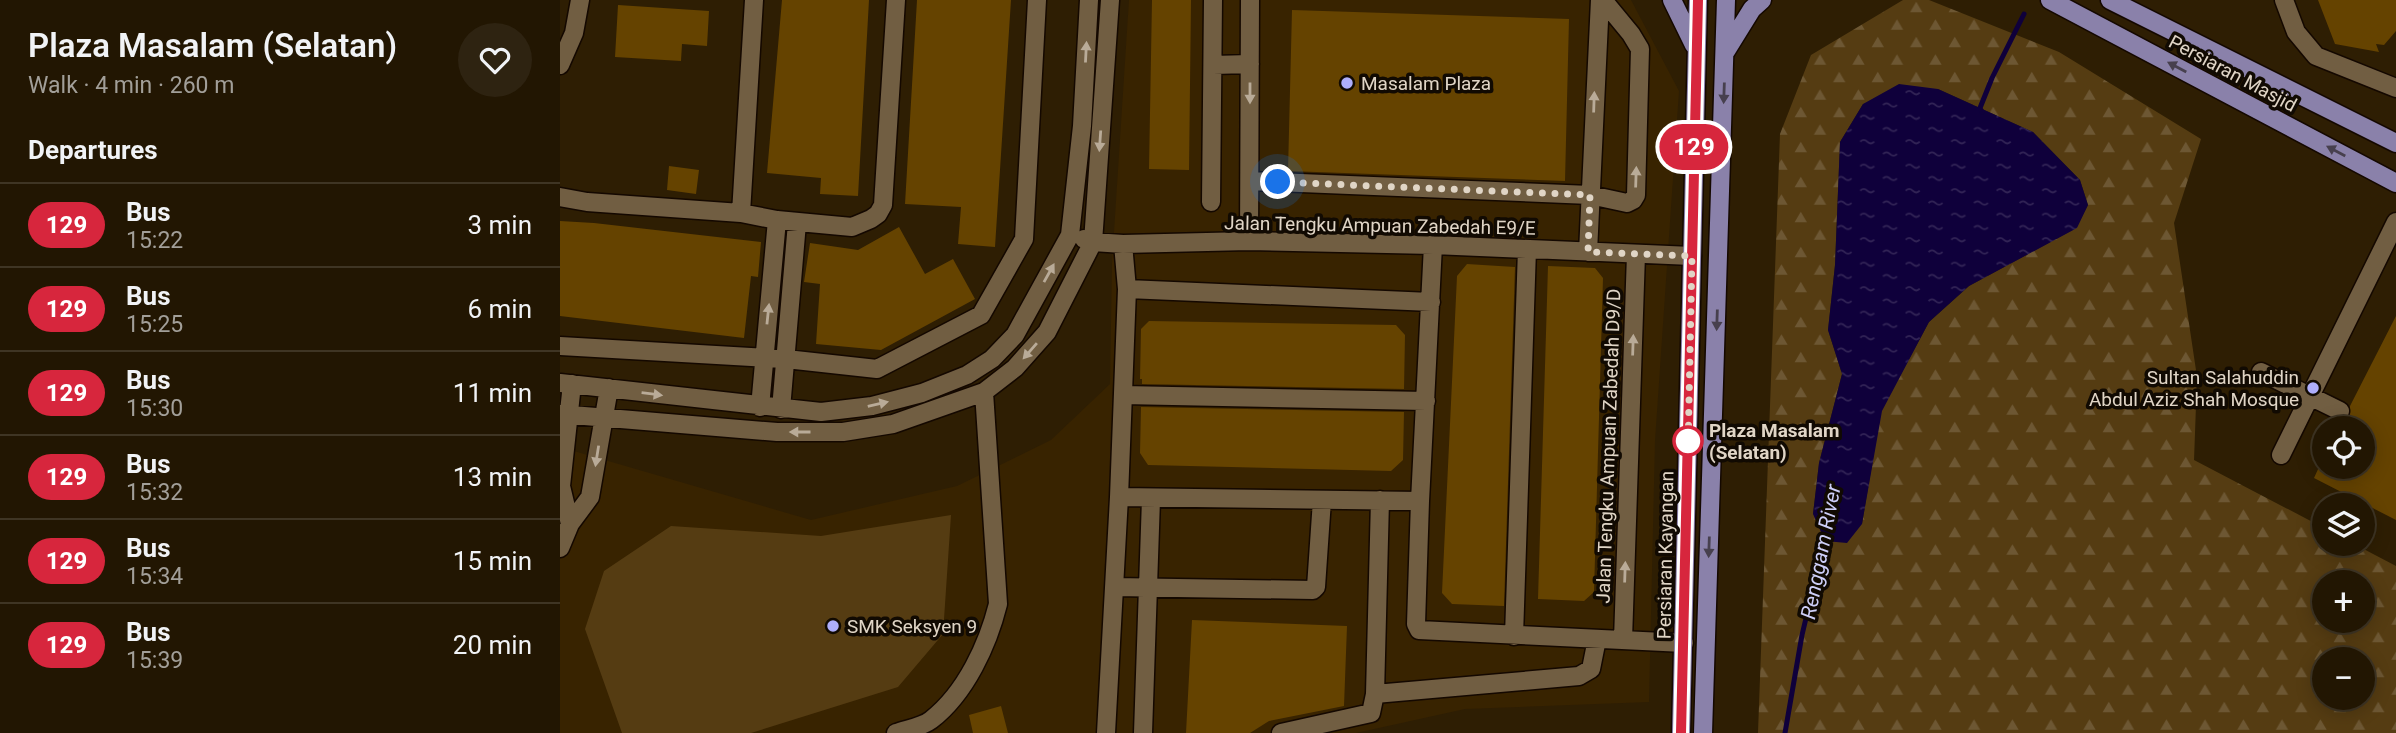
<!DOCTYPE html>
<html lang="en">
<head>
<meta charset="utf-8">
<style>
	:root { --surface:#221602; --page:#2e2311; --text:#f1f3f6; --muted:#a29f99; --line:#3f3524 }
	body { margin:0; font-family:Roboto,sans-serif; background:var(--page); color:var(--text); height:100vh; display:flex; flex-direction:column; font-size:26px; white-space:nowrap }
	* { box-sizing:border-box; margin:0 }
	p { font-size:23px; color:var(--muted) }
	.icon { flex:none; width:38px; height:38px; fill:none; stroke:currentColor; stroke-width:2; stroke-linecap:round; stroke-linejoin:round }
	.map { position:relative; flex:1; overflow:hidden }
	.drawer { display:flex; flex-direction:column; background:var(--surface); width:560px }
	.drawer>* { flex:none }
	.badge { padding:0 14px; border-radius:23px; font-size:24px; line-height:46px }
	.controls { position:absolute; left:1752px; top:416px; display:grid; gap:14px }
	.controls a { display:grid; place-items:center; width:63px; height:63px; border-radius:50%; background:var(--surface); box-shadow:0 4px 18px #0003,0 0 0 2px var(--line); font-size:35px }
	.you { position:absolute; width:35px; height:35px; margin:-18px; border:5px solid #fff; border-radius:50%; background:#1a73e8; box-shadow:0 0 0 10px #1a73e833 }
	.map>.badge { position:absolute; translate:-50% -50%; box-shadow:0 0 0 4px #fff }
	h2 { padding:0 28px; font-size:26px; line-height:63px }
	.round { display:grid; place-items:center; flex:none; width:74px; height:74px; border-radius:37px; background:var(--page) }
	.head { display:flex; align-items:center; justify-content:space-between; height:119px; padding:0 28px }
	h1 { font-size:33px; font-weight:600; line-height:52px }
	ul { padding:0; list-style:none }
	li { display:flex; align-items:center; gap:21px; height:84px; padding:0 28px; border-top:2px solid var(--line) }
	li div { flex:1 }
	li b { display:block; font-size:26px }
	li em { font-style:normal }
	li .badge { min-width:77px; font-weight:700; text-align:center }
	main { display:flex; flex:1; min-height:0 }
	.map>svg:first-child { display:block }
	.built { fill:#382300 }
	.forest { fill:url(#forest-firs); fill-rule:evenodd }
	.garden { fill:#553c12 }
	.water { fill:url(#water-ripples) }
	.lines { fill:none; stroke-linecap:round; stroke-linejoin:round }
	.stream { stroke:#0f003b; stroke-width:5 }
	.building { fill:#654300 }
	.minor-casing { stroke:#140800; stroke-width:21 }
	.major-casing { stroke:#140800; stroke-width:21 }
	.minor { stroke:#715e42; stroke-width:18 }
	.major { stroke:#8a81aa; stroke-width:18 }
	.oneway { fill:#b9ab98 }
	.oneway2 { fill:#47404e }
	.line-casing { stroke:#fff; stroke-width:16 }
	.line { stroke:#d7263d; stroke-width:10 }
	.walk { stroke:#e0d5c6; stroke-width:7; stroke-dasharray:0 12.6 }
	.poi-dot { fill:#aeaefb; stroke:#110a02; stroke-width:2.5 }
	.stop-dot { fill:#fff; stroke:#d7263d; stroke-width:3.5 }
	.labels { text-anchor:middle; stroke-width:7; stroke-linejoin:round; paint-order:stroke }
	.street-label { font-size:19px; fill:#e0d5c6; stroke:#110a02 }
	.poi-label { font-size:19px; fill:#e0d5c6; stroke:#110a02; text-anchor:start }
	.stop-label { font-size:19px; font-weight:bold; fill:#e0d5c6; stroke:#110a02; text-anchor:start }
	.water-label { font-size:21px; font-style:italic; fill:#cdcef7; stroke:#110a02 }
</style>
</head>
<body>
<main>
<section class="drawer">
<div class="head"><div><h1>Plaza Masalam (Selatan)</h1><p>Walk · 4 min · 260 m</p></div><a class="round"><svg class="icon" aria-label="heart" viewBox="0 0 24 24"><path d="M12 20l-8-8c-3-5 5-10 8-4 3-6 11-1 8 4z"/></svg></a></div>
<h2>Departures</h2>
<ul>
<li><span class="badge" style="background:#d7263d;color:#fff">129</span><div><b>Bus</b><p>15:22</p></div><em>3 min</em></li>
<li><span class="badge" style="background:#d7263d;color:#fff">129</span><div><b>Bus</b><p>15:25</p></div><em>6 min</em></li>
<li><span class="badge" style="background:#d7263d;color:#fff">129</span><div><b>Bus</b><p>15:30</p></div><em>11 min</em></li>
<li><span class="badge" style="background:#d7263d;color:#fff">129</span><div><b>Bus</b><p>15:32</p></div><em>13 min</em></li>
<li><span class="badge" style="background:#d7263d;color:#fff">129</span><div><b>Bus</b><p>15:34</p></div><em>15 min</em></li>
<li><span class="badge" style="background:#d7263d;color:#fff">129</span><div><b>Bus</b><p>15:39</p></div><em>20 min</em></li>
</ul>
</section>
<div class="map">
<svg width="1836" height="733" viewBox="0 0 1836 733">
	<defs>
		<pattern id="forest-firs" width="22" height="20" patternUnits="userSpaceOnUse" patternTransform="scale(1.75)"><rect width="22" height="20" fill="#553c12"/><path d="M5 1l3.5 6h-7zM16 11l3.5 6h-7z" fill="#6d5733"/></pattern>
		<pattern id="water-ripples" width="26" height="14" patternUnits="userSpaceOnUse" patternTransform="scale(1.75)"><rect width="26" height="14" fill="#0f003b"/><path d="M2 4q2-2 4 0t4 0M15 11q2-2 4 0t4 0" fill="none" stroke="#322456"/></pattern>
	</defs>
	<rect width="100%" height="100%" fill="#2e1e03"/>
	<path class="built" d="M569 0H1071L1119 91 1095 441 1089 702 905 709 796 733H0V447L251 520 397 486 491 440 550 384 552 263Z"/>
	<path class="forest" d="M1343 0H1369L1499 52 1641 139 1614 223 1637 377 1634 460 1764 528V544H1794L1836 566V733H1198L1220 134 1251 55ZM1378 89 1473 132 1520 180 1528 205 1516 228 1409 286 1369 322 1321 411 1302 524 1253 514 1259 463 1282 374 1268 330 1275 265 1280 142 1303 104ZM1764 583H1802V621H1764ZM1764 660H1802V698H1764Z"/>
	<path class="garden" d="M391 515 383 634 338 687 191 733H62L25 629 44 571 111 526 261 536Z"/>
	<path class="water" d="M1339 84 1378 89 1473 132 1520 180 1528 205 1517 228 1409 286 1369 322 1322 411 1302 524 1287 543 1265 541 1253 514 1259 463 1282 374 1268 330 1275 265 1280 142 1303 104Z"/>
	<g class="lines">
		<path class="stream" d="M1422 112 1420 108 1432 78 1464 14
			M1225 733 1242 635 1266 534"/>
	</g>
	<path class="building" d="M222 0H309L298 196 260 194 261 178 207 173Z
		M357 0H451L435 247 398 244 401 207 345 204Z
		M592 0H631L629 170 589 169Z
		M1758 0H1836V31L1824 45 1816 44 1819 52 1775 44Z
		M58 5 149 11 147 46 122 44 121 61 55 57Z
		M732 10 1009 19 1005 181 728 171Z
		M109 166 139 170 136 194 107 190Z
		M0 221 34 223 201 242 198 277 191 276 184 338 0 316Z
		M339 227 365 274 393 259 415 299 321 350 256 344 260 284 244 282 250 243 298 250Z
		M907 264 955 267 944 606 892 604 882 593 897 276Z
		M988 266 1035 268 1043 278 1034 592 1024 601 978 599Z
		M1836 316V520L1754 478 1759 467H1802V429H1779L1782 422 1790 417V406Z
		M589 321 836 325 845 335 844 389 582 384V379H580L581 329Z
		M581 407 844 412 843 460 831 471 588 465 580 453Z
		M632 620 787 626 784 706 709 721 690 733H626Z
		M441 706 448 733H413L409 715Z"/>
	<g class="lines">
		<defs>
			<path id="minor" d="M1724 0 1736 32 1756 56 1836 88
				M0 65 14 33 20 0
				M653 65 690 64
				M690 181 1030 195 1067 203 1073 200 1076 195 1080 49 1071 34 1043 0
				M0 197 27 202 181 213 217 220 292 227 311 219 318 214 323 205 336 0
				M651 202 653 0
				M181 213 194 0
				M524 239 533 242 563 244 689 241 873 245 1132 256
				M689 241 690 0
				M563 244 567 289 559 497 860 501
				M873 245 860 501 856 624 859 630 1124 643
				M1028 252 1040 0
				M567 289 871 302
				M0 346 226 359 317 369 421 315 464 239 477 0
				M1701 372 1780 411
				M0 383 261 412 312 406 362 393 407 375 432 359 455 335 510 235 522 126 529 0
				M563 395 866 401
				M200 407 217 220
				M221 409 237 223
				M0 414 217 432H283L333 424 424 392 455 368 487 332 533 242 550 0
				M1721 455 1836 222
				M10 524 1 486 12 384
				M0 548 10 524 30 497 49 388
				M554 587 753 590 756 587 762 500
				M954 636 967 249
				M1063 640 1076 254
				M815 694 1019 676 1031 669 1037 639
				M336 733C347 729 362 727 371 720 406 693 428 644 438 604L424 392
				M546 733 559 497
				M583 733 591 499
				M721 733 811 713 815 694 820 500"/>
			<path id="major" d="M1112 0 1134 45
				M1490 0 1836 183
				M1550 0 1836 143
				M1166 51 1192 9 1202 0
				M1121 733 1138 0
				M1143 733 1166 0"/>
		</defs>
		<use href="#minor" class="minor-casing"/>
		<use href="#major" class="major-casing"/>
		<use href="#minor" class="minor"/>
		<use href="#major" class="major"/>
	</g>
	<defs><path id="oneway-solid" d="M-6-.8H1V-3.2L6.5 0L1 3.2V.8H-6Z" transform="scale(1.75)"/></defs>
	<g class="oneway">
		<use href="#oneway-solid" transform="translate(526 52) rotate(-87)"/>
		<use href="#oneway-solid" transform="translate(690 93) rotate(90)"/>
		<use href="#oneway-solid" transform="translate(1034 102) rotate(-88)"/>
		<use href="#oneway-solid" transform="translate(540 141) rotate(94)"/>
		<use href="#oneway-solid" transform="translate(1076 177) rotate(-88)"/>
		<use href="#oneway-solid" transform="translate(489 273) rotate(-61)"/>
		<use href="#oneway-solid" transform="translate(208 314) rotate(-84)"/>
		<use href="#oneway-solid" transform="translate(1073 345) rotate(-88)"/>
		<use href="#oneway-solid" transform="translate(470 351) rotate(131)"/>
		<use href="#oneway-solid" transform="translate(92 394) rotate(7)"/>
		<use href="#oneway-solid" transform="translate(318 404) rotate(-13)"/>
		<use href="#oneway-solid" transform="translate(240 432) rotate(-180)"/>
		<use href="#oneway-solid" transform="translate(37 456) rotate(99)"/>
		<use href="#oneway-solid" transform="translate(1065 572) rotate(-88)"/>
	</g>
	<g class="oneway2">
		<use href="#oneway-solid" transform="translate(1617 67) rotate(-152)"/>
		<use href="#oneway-solid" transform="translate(1164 93) rotate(92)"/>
		<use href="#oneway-solid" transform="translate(1776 151) rotate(-152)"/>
		<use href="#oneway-solid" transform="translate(1157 320) rotate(92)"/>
		<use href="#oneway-solid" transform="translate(1149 547) rotate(92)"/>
	</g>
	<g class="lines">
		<defs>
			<path id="line" d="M1121 733 1138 0"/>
		</defs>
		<use href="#line" class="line-casing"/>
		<use href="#line" class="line"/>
		<path class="walk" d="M718 182 1030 195 1028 252 1132 256 1128 450V441"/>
	</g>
	<g class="poi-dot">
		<circle cx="787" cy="83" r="7"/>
		<circle cx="1753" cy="388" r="7"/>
		<circle cx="273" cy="626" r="7"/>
	</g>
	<circle class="stop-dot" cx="1128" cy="441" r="14"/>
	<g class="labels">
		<g class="street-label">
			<text transform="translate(1673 73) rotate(28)" y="7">Persiaran Masjid</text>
			<text transform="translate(820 225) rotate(1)" y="7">Jalan Tengku Ampuan Zabedah E9/E</text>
			<text transform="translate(1048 446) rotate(-88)" y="7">Jalan Tengku Ampuan Zabedah D9/D</text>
			<text transform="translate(1105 555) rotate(-89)" y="7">Persiaran Kayangan</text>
		</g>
		<g class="poi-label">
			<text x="801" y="90">Masalam Plaza</text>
			<text x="1739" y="384" text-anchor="end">Sultan Salahuddin<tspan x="1739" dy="22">Abdul Aziz Shah Mosque</tspan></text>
			<text x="287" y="633">SMK Seksyen 9</text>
		</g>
		<g class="stop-label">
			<text x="1149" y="437">Plaza Masalam<tspan x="1149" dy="22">(Selatan)</tspan></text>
		</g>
		<g class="water-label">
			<text transform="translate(1261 552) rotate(-79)" y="7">Renggam River</text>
		</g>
	</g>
</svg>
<div class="controls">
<a><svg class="icon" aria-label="locate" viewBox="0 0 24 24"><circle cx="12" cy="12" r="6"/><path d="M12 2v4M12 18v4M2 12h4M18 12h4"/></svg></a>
<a><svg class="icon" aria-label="layers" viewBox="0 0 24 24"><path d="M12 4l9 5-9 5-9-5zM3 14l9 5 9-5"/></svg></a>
<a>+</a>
<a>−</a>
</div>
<div class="you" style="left:718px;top:182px"></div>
<b class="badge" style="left:1134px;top:147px;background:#d7263d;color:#fff">129</b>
</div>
</main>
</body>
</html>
